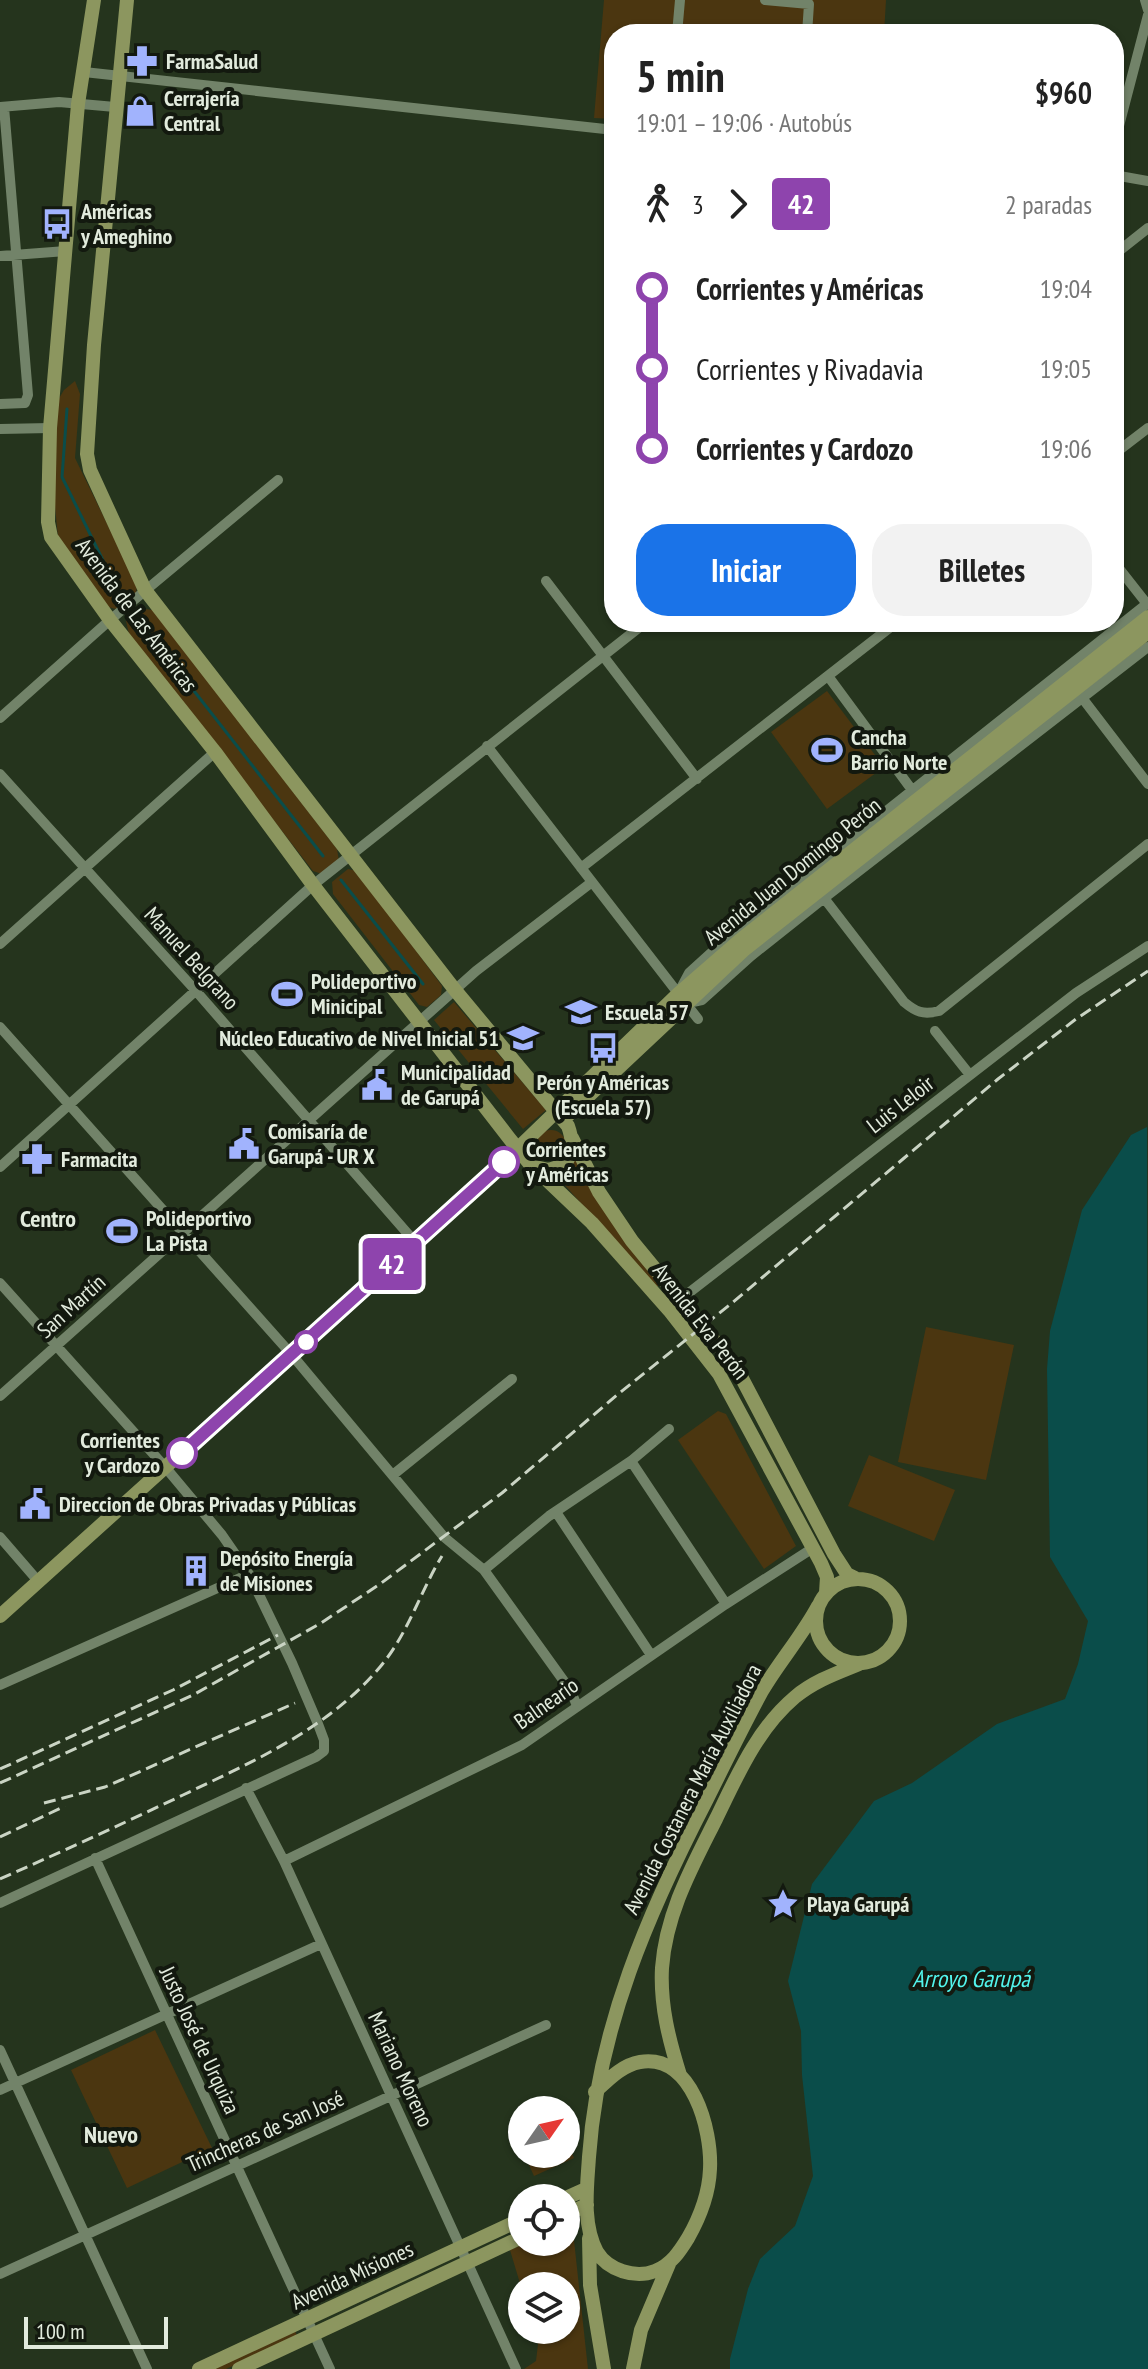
<!DOCTYPE html>
<html lang="es">
<head>
<meta charset="utf-8">
<style>
	:root { --surface:#fff; --page:#f2f2f2; --text:#222; --muted:#767676; --accent:#1a73e8 }
	body { margin:0; font-family:"PT Sans Narrow",sans-serif; background:var(--page); color:var(--text); height:100vh; display:flex; flex-direction:column; font-size:30px; white-space:nowrap }
	* { box-sizing:border-box; margin:0 }
	p { font-size:26px; color:var(--muted) }
	.icon { flex:none; width:44px; height:44px; fill:none; stroke:currentColor; stroke-width:2; stroke-linecap:round; stroke-linejoin:round }
	.map { position:relative; flex:1; overflow:hidden }
	.drawer { position:absolute; left:604px; top:24px; width:520px; height:608px; display:flex; flex-direction:column; background:var(--surface); border-radius:32px; box-shadow:0 2px 6px #0004 }
	.drawer>* { flex:none }
	.badge { padding:0 16px; border-radius:6px; font-size:28px; line-height:52px }
	.needle { width:52px; rotate:56deg }
	.controls { position:absolute; left:508px; top:2096px; display:grid; gap:16px }
	.controls a { display:grid; place-items:center; width:72px; height:72px; border-radius:50%; background:var(--surface); box-shadow:0 2px 6px #0004; font-size:40px }
	.scale { position:absolute; left:24px; bottom:20px; width:144px; box-sizing:border-box; padding-left:8px; border:4px solid #e2ebdd; border-top:0; font-size:22px; line-height:28px; white-space:nowrap; color:#e2ebdd; -webkit-text-stroke:6px #13190f; paint-order:stroke }
	.map>.badge { position:absolute; translate:-50% -50%; box-shadow:0 0 0 4px #fff }
	.legs { display:flex; align-items:center; gap:12px; height:88px; padding:0 32px; font-size:26px }
	.legs p { margin-inline-start:auto }
	.overview { display:flex; align-items:center; justify-content:space-between; height:136px; padding:0 32px }
	h1 { font-size:44px; font-weight:700; line-height:60px }
	.primary-button { display:flex; gap:16px; margin-top:auto; padding:16px 32px }
	.primary-button a { flex:1; height:92px; border-radius:32px; background:var(--accent); color:#fff; font-size:32px; font-weight:700; line-height:92px; text-align:center }
	.primary-button a+a { background:var(--page); color:var(--text) }
	ul { padding:0 32px; list-style:none }
	li { display:flex; align-items:center; gap:28px; height:80px; font-size:30px }
	li i { display:grid; place-items:center; width:12px; height:100%; margin:0 10px; background:currentColor }
	li i::after { content:''; width:20px; height:20px; margin:-10px; border:6px solid; border-radius:50%; background:var(--surface) }
	li p { margin-inline-start:auto }
	li:first-child i { background:linear-gradient(#0000 50%,currentColor 0) }
	li:last-child i { background:linear-gradient(currentColor 50%,#0000 0) }
	.map>svg:first-child { display:block }
	.green { fill:#4b3610 }
	.water { fill:#0a4d4a }
	.lines { fill:none; stroke-linecap:round; stroke-linejoin:round }
	.stream { stroke:#0a4d4a; stroke-width:3 }
	.street { stroke:#728369; stroke-width:10 }
	.secondary { stroke:#8c965f; stroke-width:14 }
	.rail { stroke:#cad4c4; stroke-width:3; stroke-dasharray:12 6; stroke-linecap:butt }
	.line-1-casing { stroke:#fff; stroke-width:18 }
	.line-1 { stroke:#8e44ad; stroke-width:12 }
	.stop-1-dot { fill:#fff; stroke:#8e44ad; stroke-width:4 }
	.labels { text-anchor:middle; stroke-width:8; stroke-linejoin:round; paint-order:stroke }
	.poi-label { font-size:22px; font-weight:bold; fill:#e2ebdd; stroke:#13190f; text-anchor:start }
	.street-label { font-size:22px; fill:#e2ebdd; stroke:#13190f }
	.stop-label { font-size:22px; font-weight:bold; fill:#e2ebdd; stroke:#13190f; text-anchor:start }
	.neighbourhood-label { font-size:24px; font-weight:bold; fill:#e2ebdd; stroke:#13190f }
	.water-label { font-size:24px; font-style:italic; fill:#52f5ed; stroke:#13190f }
</style>
</head>
<body>
<div class="map">
<svg width="1148" height="2369" viewBox="0 0 1148 2369">
	<rect width="100%" height="100%" fill="#25341d"/>
	<path class="green" d="M604 0H886L884 34H614V119L594 118Z
		M75 381 80 394 75 458 137 585 136 594 116 609 108 607 58 537 54 496 55 405 64 390Z
		M144 609 153 610 337 849 339 861 325 875 313 871 129 634 126 621Z
		M827 691 884 767 827 809 771 732Z
		M348 869 357 871 442 986 441 995 427 1007 419 1005 333 894 332 882Z
		M454 1002 546 1110 523 1129 434 1020Z
		M536 1145a15 15 0 1 1 30 0a15 15 0 1 1-30 0Z
		M575 1157 660 1282 658 1286H655L554 1173Z
		M926 1327 1014 1345 986 1480 898 1462Z
		M718 1411 726 1414 796 1546 764 1569 678 1440Z
		M869 1455 955 1490 934 1541 848 1506Z
		M155 2030 212 2148 127 2188 71 2070Z
		M566 2139 574 2158 534 2176 524 2154H566Z
		M572 2222 588 2369H524L536 2361 538 2344 534 2330H566V2286H522V2290L510 2250 528 2242H566V2224Z
		M294 2328 297 2336 226 2369H207Z"/>
	<path class="water" d="M1147 1127 1148 2369H730V2359L748 2289 760 2259 795 2226 813 2176 802 2075 801 2031 788 1981 812 1884 874 1801 912 1783 997 1724 1065 1699 1078 1664 1088 1621 1050 1557 1047 1369 1050 1331 1082 1210 1131 1135Z"/>
	<g class="lines">
		<path class="stream" d="M67 409 62 477 118 591
			M137 618 323 856
			M341 880 423 984"/>
		<path class="street" d="M765 0 809 4 807 34
			M1145 0 1148 10
			M677 34 680 0
			M84 72 614 130
			M0 107 59 102 115 107
			M1114 145 1148 15
			M1114 175 1148 181
			M1114 255 1148 228
			M0 256 66 251
			M0 404 25 403 28 395 4 107
			M0 429 50 428
			M1114 454 1148 428
			M1114 562 1147 604
			M546 581 697 779
			M828 676 912 790
			M1083 699 1148 784
			M0 718 110 620 278 480
			M487 746 698 1019
			M0 774 196 991 415 1242
			M581 868 897 622
			M824 898 904 1002C916 1012 923 1015 939 1011L1148 844
			M0 944 215 752
			M681 988 689 973 733 933 1148 603
			M688 1003 702 1000 751 956 824 898 1148 647
			M0 1027 292 1355 444 1537 484 1570 571 1691 577 1706
			M935 1031 970 1075
			M0 1167 313 885 646 622
			M0 1283 166 1468 222 1535 249 1574 292 1663 318 1724 324 1740V1751L316 1757 0 1903
			M677 1302 1076 993 1148 946
			M0 1396 476 971 592 882
			M631 1461 726 1604
			M394 1474 512 1379
			M556 1512 651 1655
			M0 1537 38 1581
			M484 1570 549 1516 631 1461 669 1429
			M0 1685 249 1574
			M246 1788 284 1861 516 2369
			M95 1858 330 2369
			M284 1861 522 1745 726 1604 813 1548
			M0 2050 147 2369
			M0 2090 321 1944
			M0 2274 546 2025"/>
		<path class="secondary" d="M94 0 78 104 50 428 48 522 51 537 110 620 215 752 313 885 509 1138 530 1164 592 1223 669 1310 719 1374 821 1563 827 1577 826 1593
			M127 0 94 345 87 454 90 470 145 590 455 990 568 1126C573 1140 574 1153 564 1165L549 1170 535 1167
			M563 1120 745 949 1148 632
			M572 1138 599 1192 632 1241 736 1367 834 1554 847 1574 855 1578
			M816 1621a42 42 0 1 1 84 0a42 42 0 1 1-84 0Z
			M0 1616 505 1161 678 994 739 941 1148 617
			M680 2075C669 2040 660 2005 662 1968 666 1913 692 1867 716 1819 737 1776 757 1729 795 1697 814 1681 837 1673 859 1664
			M595 2092C608 2080 622 2065 640 2062 692 2053 712 2130 710 2169 709 2193 700 2217 688 2238 680 2251 671 2265 655 2271 635 2279 608 2270 597 2252 582 2224 587 2188 589 2157 598 2028 648 1913 707 1799 725 1763 743 1726 762 1691 779 1662 802 1636 818 1606
			M566 2198 586 2189
			M566 2214 587 2205
			M589 2238 590 2285 604 2369
			M199 2369 522 2219
			M239 2369 522 2237
			M633 2369 641 2330 669 2264"/>
		<path class="rail" d="M0 1769 173 1690 278 1635
			M0 1783 193 1695 321 1623 380 1584 502 1493 617 1395 732 1303 998 1079 1076 1019 1148 971
			M44 1803 105 1787 295 1703
			M0 1837 65 1806
			M0 1879C61 1852 122 1824 183 1795 254 1761 328 1729 380 1667 408 1634 420 1592 442 1556"/>
	</g>
	<g class="lines">
		<defs>
			<path id="line-1" d="M182 1453 504 1162"/>
		</defs>
		<use href="#line-1" class="line-1-casing"/>
		<use href="#line-1" class="line-1"/>
	</g>
	<defs>
		<symbol id="pharmacy-bare" viewBox="-9 -9 18 18"><path d="M-2-6h4v4h4v4h-4v4h-4v-4h-4v-4h4Z" fill="#a1b3fd" stroke="#13190f" stroke-width="2.5" paint-order="stroke"/></symbol>
		<symbol id="shop-bare" viewBox="-9 -9 18 18"><path d="M-5-2.5h2.3a2.7 3.5 0 0 1 5.4 0H5L5.5 6h-11ZM-1.5-2.5h3a1.5 2.3 0 0 0-3 0Z" fill="#a1b3fd" stroke="#13190f" stroke-width="2.5" paint-order="stroke"/></symbol>
		<symbol id="bus-bare" viewBox="-9 -9 18 18"><path d="M-5-6H5V4H4V6H2V4H-2V6H-4V4H-5ZM-3.5-4V0h7V-4ZM-3.5 1.2v1.5H-2V1.2ZM2 1.2v1.5H3.5V1.2Z" fill="#a1b3fd" stroke="#13190f" stroke-width="2.5" paint-order="stroke"/></symbol>
		<symbol id="stadium-bare" viewBox="-9 -9 18 18"><path d="M0-5a6.5 5 0 1 0 0 10a6.5 5 0 1 0 0-10ZM-3.5-1.8h7v3.6h-7Z" fill="#a1b3fd" stroke="#13190f" stroke-width="2.5" paint-order="stroke"/></symbol>
		<symbol id="school-bare" viewBox="-9 -9 18 18"><path d="M0-5L7-2L0 1L-7-2ZM-4 1L0 2.5L4 1V4Q0 6-4 4Z" fill="#a1b3fd" stroke="#13190f" stroke-width="2.5" paint-order="stroke"/></symbol>
		<symbol id="civic-bare" viewBox="-9 -9 18 18"><path d="M-.6-6.5H3V-4.5H.6V-3L4-1V1h2V6H-6V1h2V-1L-.6-3ZM-1.2 2.5V6h2.4V2.5Z" fill="#a1b3fd" stroke="#13190f" stroke-width="2.5" paint-order="stroke"/></symbol>
		<symbol id="building-bare" viewBox="-9 -9 18 18"><path d="M-4-6H4V6H1V3H-1V6H-4ZM-2.5-4.3h1.7v1.8h-1.7ZM.8-4.3h1.7v1.8H.8ZM-2.5-1h1.7V.8h-1.7ZM.8-1h1.7V.8H.8Z" fill="#a1b3fd" stroke="#13190f" stroke-width="2.5" paint-order="stroke"/></symbol>
		<symbol id="sight-bare" viewBox="-9 -9 18 18"><path d="M0-6L1.8-2.2L6-1.7L2.9 1.2L3.7 5.4L0 3.3L-3.7 5.4L-2.9 1.2L-6-1.7L-1.8-2.2Z" fill="#a1b3fd" stroke="#13190f" stroke-width="2.5" paint-order="stroke"/></symbol>
	</defs>
	<g fill-rule="evenodd">
		<use href="#pharmacy-bare" x="120" y="39" width="44" height="44"/>
		<use href="#shop-bare" x="118" y="89" width="44" height="44"/>
		<use href="#bus-bare" x="35" y="202" width="44" height="44"/>
		<use href="#stadium-bare" x="805" y="728" width="44" height="44"/>
		<use href="#stadium-bare" x="265" y="972" width="44" height="44"/>
		<use href="#school-bare" x="559" y="990" width="44" height="44"/>
		<use href="#school-bare" x="501" y="1016" width="44" height="44"/>
		<use href="#bus-bare" x="581" y="1026" width="44" height="44"/>
		<use href="#civic-bare" x="355" y="1063" width="44" height="44"/>
		<use href="#civic-bare" x="222" y="1122" width="44" height="44"/>
		<use href="#pharmacy-bare" x="15" y="1137" width="44" height="44"/>
		<use href="#stadium-bare" x="100" y="1209" width="44" height="44"/>
		<use href="#civic-bare" x="13" y="1482" width="44" height="44"/>
		<use href="#building-bare" x="174" y="1549" width="44" height="44"/>
		<use href="#sight-bare" x="761" y="1882" width="44" height="44"/>
	</g>
	<g class="stop-1-dot">
		<circle cx="504" cy="1162" r="14"/>
		<circle cx="306" cy="1342" r="10"/>
		<circle cx="182" cy="1453" r="14"/>
	</g>
	<g class="labels">
		<g class="poi-label">
			<text x="166" y="69">FarmaSalud</text>
			<text x="164" y="106">Cerrajería<tspan x="164" dy="25">Central</tspan></text>
			<text x="81" y="219">Américas<tspan x="81" dy="25">y Ameghino</tspan></text>
			<text x="851" y="745">Cancha<tspan x="851" dy="25">Barrio Norte</tspan></text>
			<text x="311" y="989">Polideportivo<tspan x="311" dy="25">Minicipal</tspan></text>
			<text x="605" y="1020">Escuela 57</text>
			<text x="499" y="1046" text-anchor="end">Núcleo Educativo de Nivel Inicial 51</text>
			<text x="401" y="1080">Municipalidad<tspan x="401" dy="25">de Garupá</tspan></text>
			<text x="603" y="1090" text-anchor="middle">Perón y Américas<tspan x="603" dy="25">(Escuela 57)</tspan></text>
			<text x="268" y="1139">Comisaría de<tspan x="268" dy="25">Garupá - UR X</tspan></text>
			<text x="61" y="1167">Farmacita</text>
			<text x="146" y="1226">Polideportivo<tspan x="146" dy="25">La Pista</tspan></text>
			<text x="59" y="1512">Direccion de Obras Privadas y Públicas</text>
			<text x="220" y="1566">Depósito Energía<tspan x="220" dy="25">de Misiones</tspan></text>
			<text x="807" y="1912">Playa Garupá</text>
		</g>
		<g class="street-label">
			<text transform="translate(137 615) rotate(53)" y="8">Avenida de Las Américas</text>
			<text transform="translate(792 871) rotate(-39)" y="8">Avenida Juan Domingo Perón</text>
			<text transform="translate(192 958) rotate(48)" y="8">Manuel Belgrano</text>
			<text transform="translate(900 1104) rotate(-38)" y="8">Luis Leloir</text>
			<text transform="translate(71 1306) rotate(-42)" y="8">San Martín</text>
			<text transform="translate(701 1321) rotate(52)" y="8">Avenida Eva Perón</text>
			<text transform="translate(546 1703) rotate(-35)" y="8">Balneario</text>
			<text transform="translate(692 1789) rotate(-63)" y="8">Avenida Costanera María Auxiliadora</text>
			<text transform="translate(200 2040) rotate(65)" y="8">Justo José de Urquiza</text>
			<text transform="translate(401 2069) rotate(65)" y="8">Mariano Moreno</text>
			<text transform="translate(265 2131) rotate(-24)" y="8">Trincheras de San José</text>
			<text transform="translate(352 2275) rotate(-25)" y="8">Avenida Misiones</text>
		</g>
		<g class="stop-label">
			<text x="526" y="1157">Corrientes<tspan x="526" dy="25">y Américas</tspan></text>
			<text x="160" y="1448" text-anchor="end">Corrientes<tspan x="160" dy="25">y Cardozo</tspan></text>
		</g>
		<g class="neighbourhood-label">
			<text x="48" y="1227">Centro</text>
			<text x="111" y="2143">Nuevo</text>
		</g>
		<g class="water-label">
			<text x="971" y="1987">Arroyo Garupá</text>
		</g>
	</g>
</svg>
<div class="controls">
<a><svg class="needle" viewBox="-14 -14 28 28"><path d="M0-13l5 13h-10z" fill="#e53935"/><path d="M0 13l5-13h-10z" fill="#767676"/></svg></a>
<a><svg class="icon" aria-label="locate" viewBox="0 0 24 24"><circle cx="12" cy="12" r="6"/><path d="M12 2v4M12 18v4M2 12h4M18 12h4"/></svg></a>
<a><svg class="icon" aria-label="layers" viewBox="0 0 24 24"><path d="M12 4l9 5-9 5-9-5zM3 14l9 5 9-5"/></svg></a>
</div>
<div class="scale">100 m</div>
<b class="badge" style="left:392px;top:1264px;background:#8e44ad;color:#fff">42</b>
<section class="drawer">
<div class="overview"><div><h1>5 min</h1><p>19:01 – 19:06 · Autobús</p></div><b>$960</b></div>
<div class="legs"><svg class="icon" aria-label="walk" viewBox="0 0 24 24"><circle cx="13" cy="4" r="2"/><path d="M13 8l-2 6 4 7M11 14l-3 7M7 12l3-4h3l4 4"/></svg>3<svg class="icon" aria-label="forward" viewBox="0 0 24 24"><path d="M9 5l7 7-7 7"/></svg><b class="badge" style="background:#8e44ad;color:#fff">42</b><p>2 paradas</p></div>
<ul>
<li><i style="color:#8e44ad"></i><b>Corrientes y Américas</b><p>19:04</p></li>
<li><i style="color:#8e44ad"></i><span>Corrientes y Rivadavia</span><p>19:05</p></li>
<li><i style="color:#8e44ad"></i><b>Corrientes y Cardozo</b><p>19:06</p></li>
</ul>
<div class="primary-button"><a>Iniciar</a><a>Billetes</a></div>
</section>
</div>
</body>
</html>
